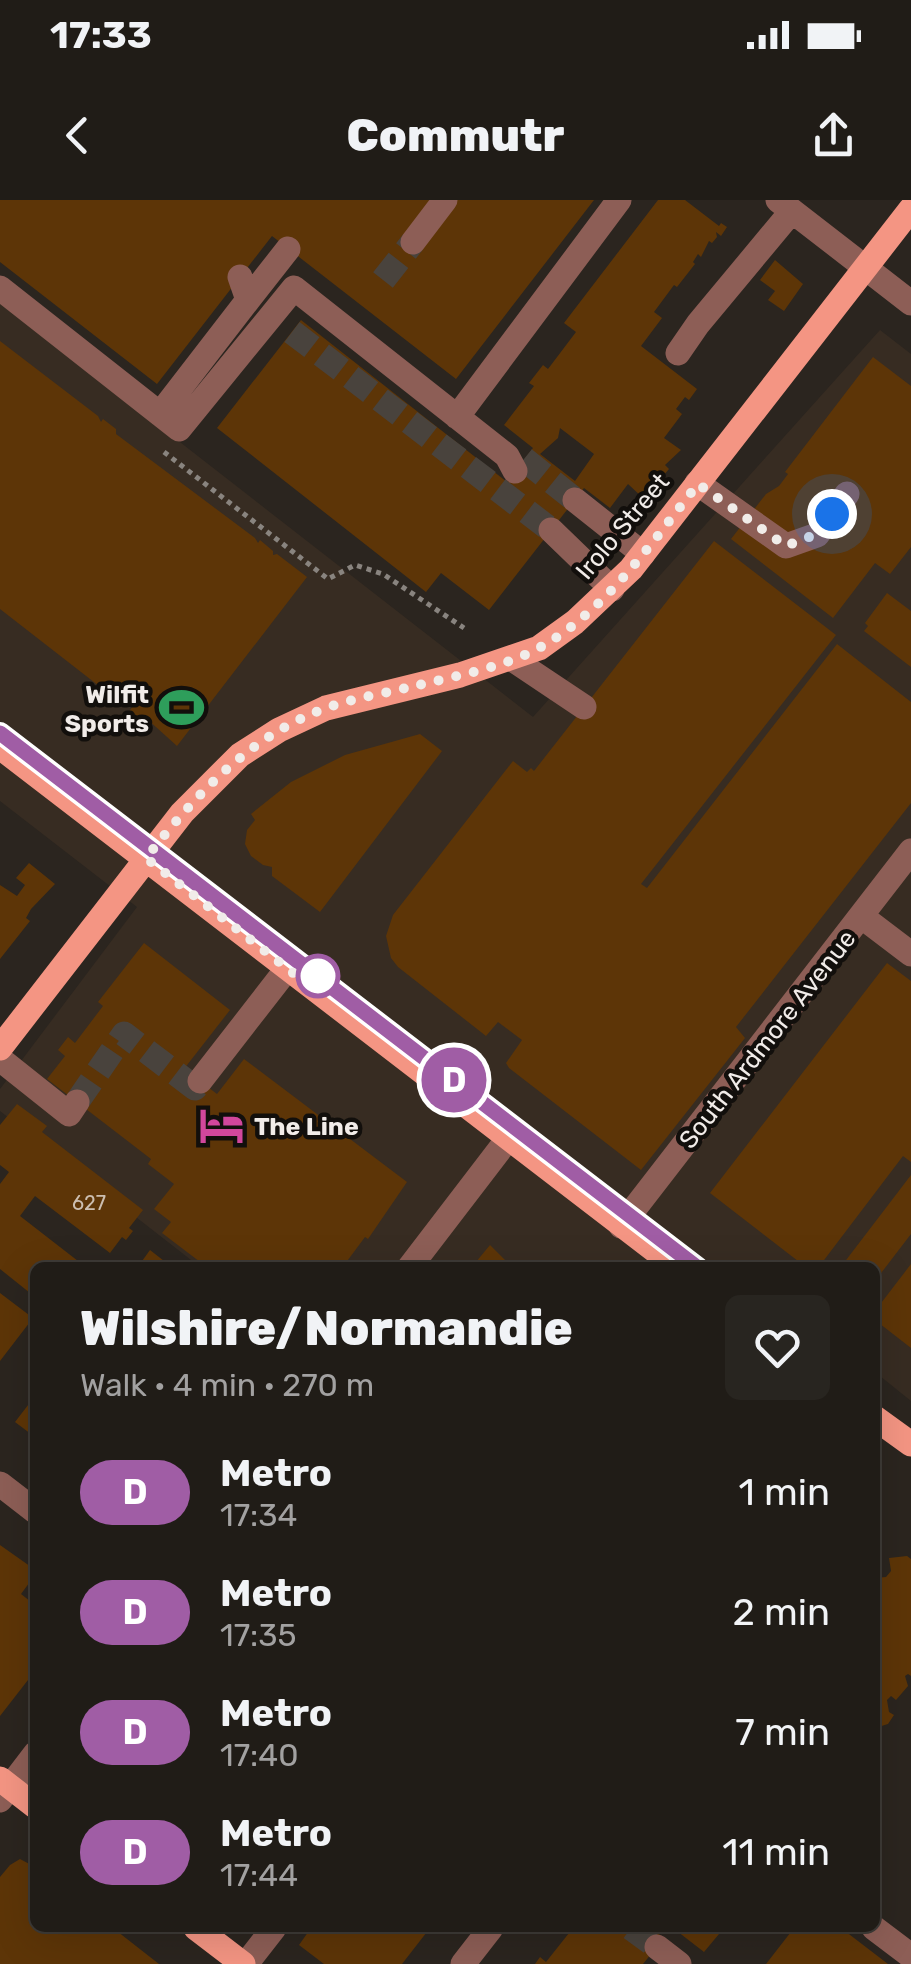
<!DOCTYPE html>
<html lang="en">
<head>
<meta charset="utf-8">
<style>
	:root { --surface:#201c17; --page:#282520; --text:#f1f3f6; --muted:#a2a1a1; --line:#3d3a36 }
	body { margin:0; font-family:Rubik,sans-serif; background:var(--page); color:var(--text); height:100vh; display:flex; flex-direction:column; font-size:38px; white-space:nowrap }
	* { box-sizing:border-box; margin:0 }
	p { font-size:32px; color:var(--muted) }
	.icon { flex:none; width:55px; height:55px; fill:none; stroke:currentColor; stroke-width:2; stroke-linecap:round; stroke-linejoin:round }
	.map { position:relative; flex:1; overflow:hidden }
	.panel { position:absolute; left:30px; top:1062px; width:850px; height:670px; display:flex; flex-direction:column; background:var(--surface); border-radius:15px; box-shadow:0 10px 40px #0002,0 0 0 2px var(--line) }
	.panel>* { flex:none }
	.badge { padding:0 20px; border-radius:32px; font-size:35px; line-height:65px }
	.you { position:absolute; width:50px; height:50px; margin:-25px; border:8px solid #fff; border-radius:50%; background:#1a73e8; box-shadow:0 0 0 15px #1a73e833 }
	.map>.badge { position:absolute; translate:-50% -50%; box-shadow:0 0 0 5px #fff }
	.round { display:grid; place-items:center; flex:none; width:105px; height:105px; border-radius:15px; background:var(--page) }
	.overview { display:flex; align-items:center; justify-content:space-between; height:170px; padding:0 50px }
	h1 { font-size:48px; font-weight:800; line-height:75px }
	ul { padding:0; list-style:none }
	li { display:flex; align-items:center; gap:30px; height:120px; padding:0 50px }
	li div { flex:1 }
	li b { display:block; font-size:38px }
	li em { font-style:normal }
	li .badge { min-width:110px; font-weight:700; text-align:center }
	.status { display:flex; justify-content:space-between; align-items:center; height:70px; padding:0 50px; background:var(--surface); direction:ltr }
	.status svg { height:28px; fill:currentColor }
	header { display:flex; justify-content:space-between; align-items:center; height:130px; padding:0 50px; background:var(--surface); font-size:45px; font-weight:800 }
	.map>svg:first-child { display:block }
	.built { fill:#372c22 }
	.building { fill:#5d3507; fill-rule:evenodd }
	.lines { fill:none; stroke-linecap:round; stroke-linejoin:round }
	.minor-tunnel { stroke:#49433d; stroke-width:25; stroke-dasharray:25 12; stroke-linecap:butt }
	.path { stroke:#89847f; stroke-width:5; stroke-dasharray:5 5; stroke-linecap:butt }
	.minor { stroke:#8d5e56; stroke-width:25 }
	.major { stroke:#f49583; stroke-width:25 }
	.line-casing { stroke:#fff; stroke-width:22 }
	.line { stroke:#a05da5; stroke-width:15 }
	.walk { stroke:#f1ece9; stroke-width:10; stroke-dasharray:0 18 }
	.stop-dot { fill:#fff; stroke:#a05da5; stroke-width:5 }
	.labels { text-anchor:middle; stroke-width:9; stroke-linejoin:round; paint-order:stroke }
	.number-label { font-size:20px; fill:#ccbeb0 }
	.street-label { font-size:25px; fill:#f1ece9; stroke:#120f0c }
	.poi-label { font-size:25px; font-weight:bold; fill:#f1ece9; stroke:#120f0c; text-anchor:end }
</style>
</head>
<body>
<div class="status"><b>17:33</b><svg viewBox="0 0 49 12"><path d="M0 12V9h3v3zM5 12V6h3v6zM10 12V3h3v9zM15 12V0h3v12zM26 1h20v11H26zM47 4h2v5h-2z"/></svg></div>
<header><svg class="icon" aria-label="back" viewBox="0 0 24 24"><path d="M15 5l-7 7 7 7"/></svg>Commutr<svg class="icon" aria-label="share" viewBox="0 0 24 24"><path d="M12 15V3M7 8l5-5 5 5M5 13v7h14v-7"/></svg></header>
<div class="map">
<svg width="911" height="1764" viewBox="0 0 911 1764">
	<rect width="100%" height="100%" fill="#2b251f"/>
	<path class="built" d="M0 102 533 517 880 130 911 154V1201L880 1176 875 1181V1068L200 1067 0 911V889L137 707 0 601Z"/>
	<path class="building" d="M0 0H594L456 179 272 36 157 184 0 62Z
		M658 0H685L719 26 721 23 727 27 721 36 716 32 717 37 712 43 709 41 701 57 698 54 693 62 695 64 677 87 674 85 654 112 662 118 641 146 697 189 689 200 685 197 676 209 682 214 664 238 681 250 665 265 669 269 658 282 655 279 643 298 628 284 610 308 584 288 489 410 441 373 426 392 217 228 301 120 507 282 533 248 504 225 534 186 529 183 543 165 548 169 576 132 564 123ZM560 228 594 254 575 281 540 254 558 238Z
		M775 60 803 84 784 111 768 100 775 91 760 80Z
		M0 141 98 216 101 222 103 219 116 229V234L255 338 258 343 260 340 273 351V355L277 354 307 377 177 546 146 518 141 525 127 515 132 507H126L0 409Z
		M873 157 911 186V347L890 374 875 363 833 418 731 339 766 294 779 286 788 274 785 272Z
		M714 341 836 435 641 684 647 688 837 444 911 502V603L736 827 745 838 641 970 509 868 506 863 522 840 498 822 486 836 398 767 391 758 386 736 393 715 513 561 527 572 531 568 534 571Z
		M887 393 911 411V467L864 431 868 426 865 423Z
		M420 534 442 551 320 712 272 676V667L263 665 251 656 245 644 247 630 255 620 251 614 291 582 345 555Z
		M29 663 55 684 31 709 26 718 30 721 0 759V685L17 696 25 685 16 678Z
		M144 743 230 810 184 869 217 894 244 859 407 982 368 1039 365 1037 342 1068H208L162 1033 171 1022 154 1009 174 984 148 964 151 959 47 879 65 856 58 850 68 837 75 843 103 806 98 802Z
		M887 763 911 781V962L903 956 818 1068H807L710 993Z
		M17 904 47 926 42 932 143 1010 129 1028 133 1031 126 1040 122 1037 110 1053 35 996 20 1016 87 1068H35V1097L0 1069V984L9 972 0 965V925Z
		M911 975V1034L875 1081V1068H840Z
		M490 1045 508 1063 519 1068H471Z
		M150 1050 173 1068H137Z
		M911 1064V1148L875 1120V1111Z
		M0 1093 33 1118 0 1161Z
		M35 1196V1237L15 1222Z
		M0 1345 34 1369 32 1372 35 1375 21 1394 35 1405V1471L0 1516Z
		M907 1356 911 1359V1476L908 1474 905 1476 908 1486 896 1500 891 1496 887 1500 889 1512 894 1515 888 1524 875 1528V1378L886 1377 891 1371 889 1358Z
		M20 1659 35 1667V1728H113L159 1764H0V1677L10 1665Z
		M311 1728 319 1734 324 1728H430L402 1764H324L299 1745Z
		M573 1728H651L664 1738 643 1764H535L540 1757 546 1762Z
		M673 1728H724L704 1752Z
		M794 1728H841L888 1764H766Z"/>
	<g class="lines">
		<path class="minor-tunnel" d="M383 80 413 42
			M292 132 551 330
			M524 259 575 300
			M77 902 124 834 195 888 200 881
			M631 1728 657 1747"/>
		<path class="path" d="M164 252 328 379 355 365 383 374 464 428"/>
		<path class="minor" d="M778 0 911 103
			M413 42 445 0
			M0 88 179 229 294 88 507 256 515 271
			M248 100 288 49
			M678 153 698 124 792 11
			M160 214 248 100 240 77
			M457 217 619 0
			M697 283 786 346 817 335 847 294
			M575 300 643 354
			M551 330 612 389
			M512 459 584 507
			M861 716 911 754
			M0 859 69 914 77 902
			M200 881 287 769
			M621 1026 911 651
			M409 1068 507 940
			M0 1284 35 1311
			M0 1600 35 1554
			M874 1728 911 1756
			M657 1747 679 1764
			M246 1764 274 1728
			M463 1764 491 1728"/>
		<path class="major" d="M0 547 678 1068
			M0 848 182 613 240 555 279 530 326 508 460 475 539 448 575 422 631 369 911 9
			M875 1218 911 1244
			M0 1579 35 1606
			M196 1728 243 1764"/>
	</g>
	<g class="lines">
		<defs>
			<path id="line" d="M0 533 698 1068"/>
		</defs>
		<use href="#line" class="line-casing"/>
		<use href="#line" class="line"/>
		<path class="walk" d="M318 776 311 787 146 658C196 595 248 537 326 508 354 498 386 493 415 486 455 476 502 468 539 448 606 411 652 342 698 284L786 346 817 334 832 314"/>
	</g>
	<defs>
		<symbol id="stadium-bare" viewBox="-9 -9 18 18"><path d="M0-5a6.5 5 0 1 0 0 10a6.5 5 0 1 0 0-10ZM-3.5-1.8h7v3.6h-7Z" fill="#2e9e5b" stroke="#120f0c" stroke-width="2.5" paint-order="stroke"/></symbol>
		<symbol id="hotel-bare" viewBox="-9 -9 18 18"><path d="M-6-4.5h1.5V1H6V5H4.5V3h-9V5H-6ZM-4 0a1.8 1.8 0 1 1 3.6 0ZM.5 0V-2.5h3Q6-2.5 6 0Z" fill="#d1479c" stroke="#120f0c" stroke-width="2.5" paint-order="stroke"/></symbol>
	</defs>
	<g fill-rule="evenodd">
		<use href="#stadium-bare" x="150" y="476" width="63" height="63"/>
		<use href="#hotel-bare" x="190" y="894" width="63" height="63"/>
	</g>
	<circle class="stop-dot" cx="318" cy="776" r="20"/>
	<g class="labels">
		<g class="number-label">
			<text x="89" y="1010">627</text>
		</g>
		<g class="street-label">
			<text transform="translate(622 326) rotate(-50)" y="9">Irolo Street</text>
			<text transform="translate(767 839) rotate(-52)" y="9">South Ardmore Avenue</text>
		</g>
		<g class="poi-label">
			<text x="149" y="503">Wilfit<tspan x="149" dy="29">Sports</tspan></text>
			<text x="254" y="935" text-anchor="start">The Line</text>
		</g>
	</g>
</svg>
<div class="you" style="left:832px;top:314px"></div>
<b class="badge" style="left:454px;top:880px;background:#a05da5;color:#fff">D</b>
<section class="panel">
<div class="overview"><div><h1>Wilshire/Normandie</h1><p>Walk · 4 min · 270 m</p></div><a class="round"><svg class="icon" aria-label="heart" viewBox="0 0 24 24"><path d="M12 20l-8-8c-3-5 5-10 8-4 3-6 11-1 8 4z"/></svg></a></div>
<ul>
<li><span class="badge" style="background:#a05da5;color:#fff">D</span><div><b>Metro</b><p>17:34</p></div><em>1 min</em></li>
<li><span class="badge" style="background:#a05da5;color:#fff">D</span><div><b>Metro</b><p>17:35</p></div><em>2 min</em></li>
<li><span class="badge" style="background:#a05da5;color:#fff">D</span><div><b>Metro</b><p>17:40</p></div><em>7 min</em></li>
<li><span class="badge" style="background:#a05da5;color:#fff">D</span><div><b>Metro</b><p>17:44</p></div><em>11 min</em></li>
</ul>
</section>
</div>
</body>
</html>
